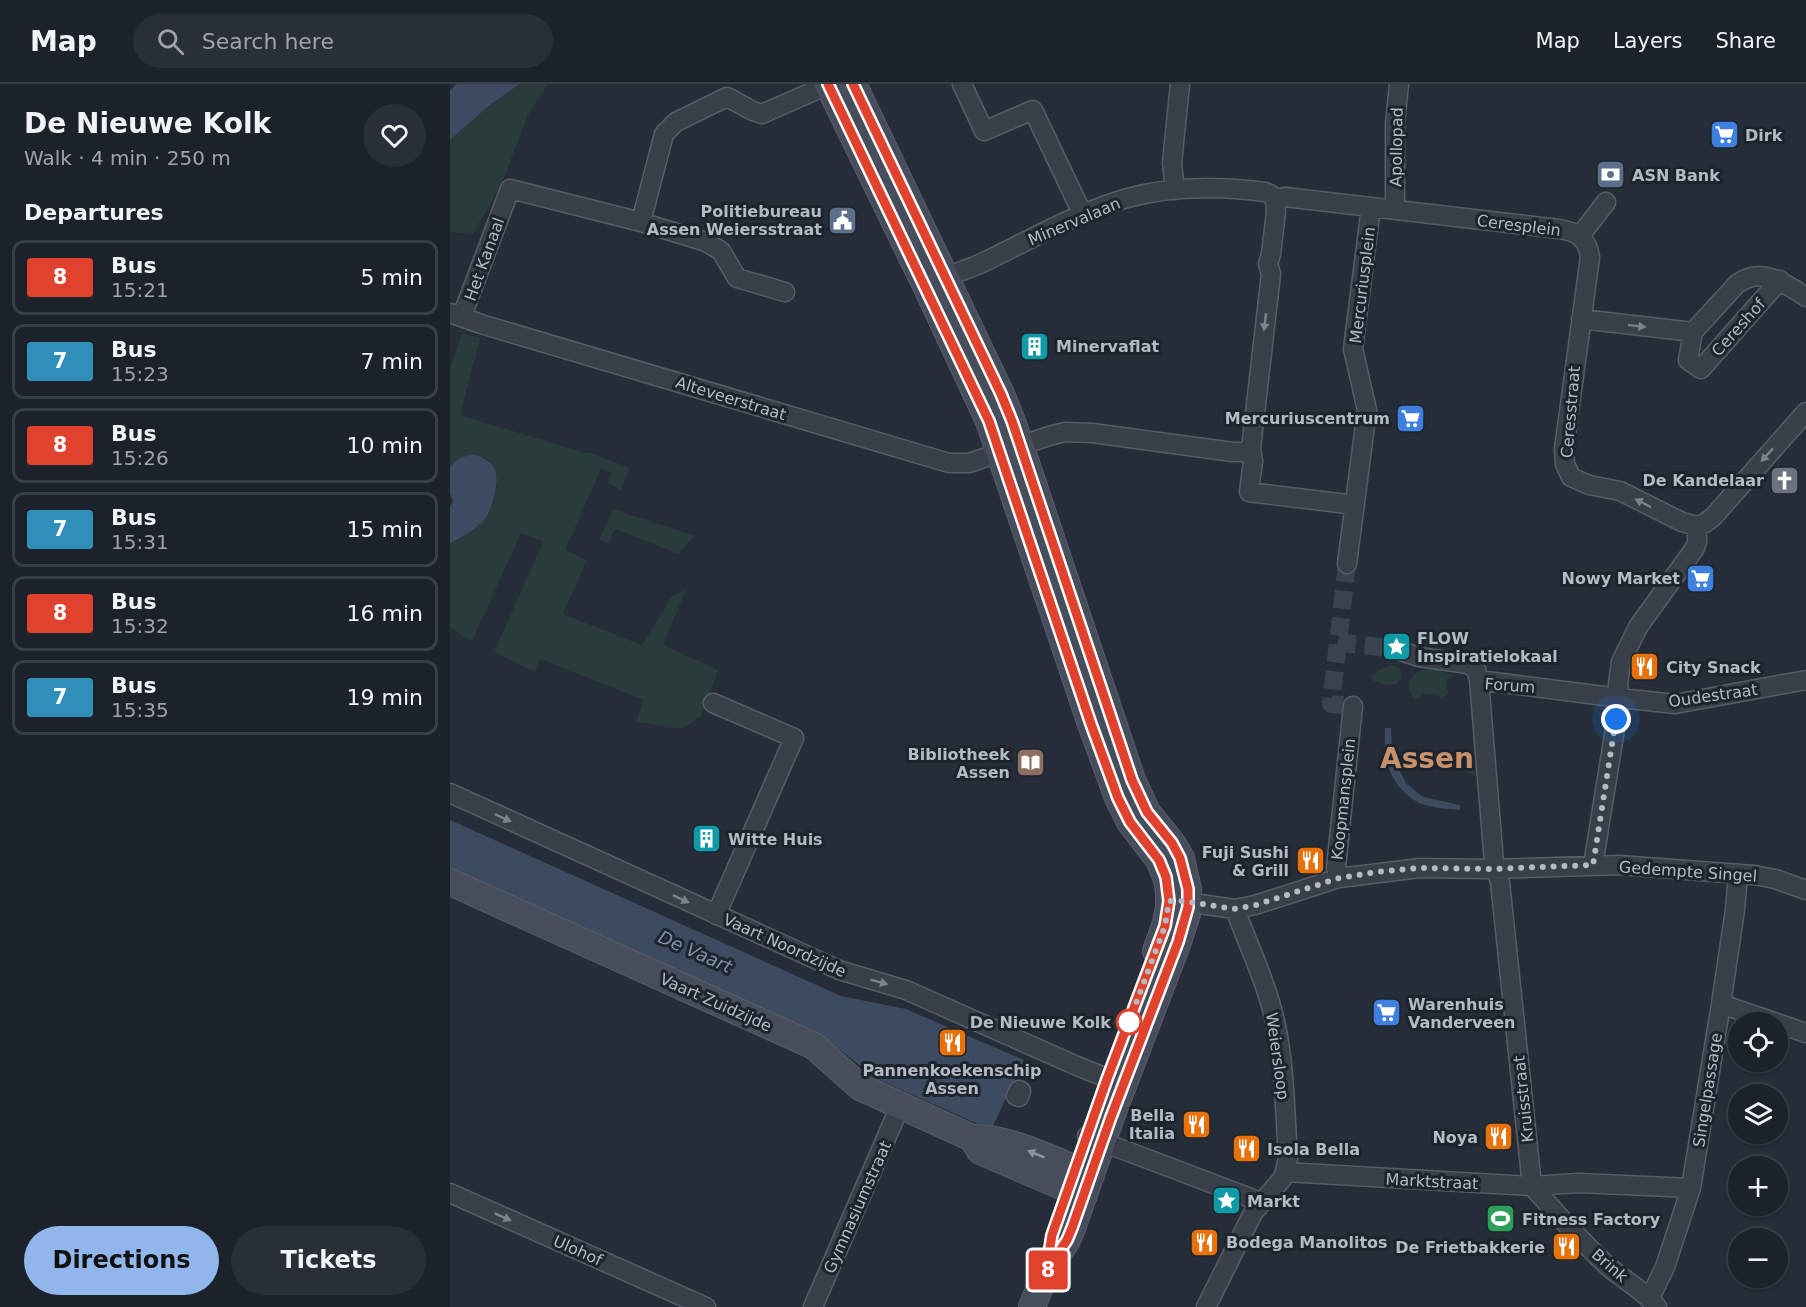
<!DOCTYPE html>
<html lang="en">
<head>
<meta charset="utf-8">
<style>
	:root { --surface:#1b222a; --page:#282f36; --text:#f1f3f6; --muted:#a0a4a8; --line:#393f47; --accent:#91b6eb }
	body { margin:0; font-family:"DejaVu Sans",sans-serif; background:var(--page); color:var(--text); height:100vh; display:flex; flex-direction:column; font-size:22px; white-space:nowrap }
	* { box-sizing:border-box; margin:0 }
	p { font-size:20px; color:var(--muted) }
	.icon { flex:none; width:33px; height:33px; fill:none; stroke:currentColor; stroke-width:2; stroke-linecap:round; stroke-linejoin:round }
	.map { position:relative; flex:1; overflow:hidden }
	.panel { display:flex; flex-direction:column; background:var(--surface); width:450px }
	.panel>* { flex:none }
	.badge { padding:0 12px; border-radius:4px; font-size:21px; line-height:39px }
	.fabs { position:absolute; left:1278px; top:928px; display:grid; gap:12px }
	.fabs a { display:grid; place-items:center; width:60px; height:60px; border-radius:50%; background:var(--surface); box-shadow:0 2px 4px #0004,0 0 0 2px var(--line); font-size:30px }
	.you { position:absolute; width:30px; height:30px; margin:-15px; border:4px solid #fff; border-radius:50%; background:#1a73e8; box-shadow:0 0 0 9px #1a73e833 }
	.map>.badge { position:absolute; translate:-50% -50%; box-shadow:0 0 0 3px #fff }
	h2 { padding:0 24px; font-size:22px; line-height:54px }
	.round { display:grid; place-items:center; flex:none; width:63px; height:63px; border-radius:32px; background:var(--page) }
	.head { display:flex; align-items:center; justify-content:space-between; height:102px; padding:0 24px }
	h1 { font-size:28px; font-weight:600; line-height:45px }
	.primary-button { display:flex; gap:12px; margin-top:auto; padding:12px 24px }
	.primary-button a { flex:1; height:69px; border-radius:36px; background:var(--accent); color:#111; font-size:24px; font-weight:600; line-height:69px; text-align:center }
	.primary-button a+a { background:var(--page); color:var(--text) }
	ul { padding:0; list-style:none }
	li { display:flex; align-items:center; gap:18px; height:75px; margin:0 12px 9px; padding:0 12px; border:3px solid var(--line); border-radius:12px }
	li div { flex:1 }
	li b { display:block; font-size:22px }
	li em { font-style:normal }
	li .badge { min-width:66px; font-weight:700; text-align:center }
	header { display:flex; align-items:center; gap:36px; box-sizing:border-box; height:84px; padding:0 30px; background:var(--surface); border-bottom:2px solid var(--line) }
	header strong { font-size:28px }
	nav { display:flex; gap:33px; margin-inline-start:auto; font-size:21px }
	.search { width:420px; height:54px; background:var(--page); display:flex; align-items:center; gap:15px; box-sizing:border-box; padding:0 21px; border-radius:33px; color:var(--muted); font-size:22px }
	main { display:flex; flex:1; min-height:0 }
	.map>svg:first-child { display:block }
	.green { fill:#293b3b }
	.water { fill:#3c4b5f }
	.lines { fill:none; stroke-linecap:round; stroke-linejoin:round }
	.street-tunnel { stroke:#39424d; stroke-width:18; stroke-dasharray:18 9; stroke-linecap:butt }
	.street-casing { stroke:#565d66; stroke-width:21 }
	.secondary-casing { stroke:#565d66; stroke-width:28 }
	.street { stroke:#383f48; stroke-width:18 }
	.secondary { stroke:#464e5b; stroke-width:26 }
	.oneway { fill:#7c838c }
	.oneway2 { fill:#8d949f }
	.line-casing { stroke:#fff; stroke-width:14 }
	.line { stroke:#e0422e; stroke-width:9 }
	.walk { stroke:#b3bac4; stroke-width:6; stroke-dasharray:0 10.8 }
	.stop-dot { fill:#fff; stroke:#e0422e; stroke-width:3 }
	.labels { text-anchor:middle; stroke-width:6; stroke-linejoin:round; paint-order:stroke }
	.poi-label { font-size:16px; font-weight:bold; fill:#b3bac4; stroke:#1d242d; text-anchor:start }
	.street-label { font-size:16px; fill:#b3bac4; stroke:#1d242d }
	.stop-label { font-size:16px; font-weight:bold; fill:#b3bac4; stroke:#1d242d; text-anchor:end }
	.water-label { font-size:18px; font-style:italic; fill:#7e91a9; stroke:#1d242d }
	.town-label { font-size:28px; font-weight:bold; fill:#c7916b; stroke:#1d242d }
</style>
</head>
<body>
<header>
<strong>Map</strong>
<div class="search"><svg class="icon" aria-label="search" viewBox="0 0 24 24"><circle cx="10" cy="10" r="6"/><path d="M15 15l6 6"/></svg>Search here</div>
<nav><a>Map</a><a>Layers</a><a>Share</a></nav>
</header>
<main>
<section class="panel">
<div class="head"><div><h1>De Nieuwe Kolk</h1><p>Walk · 4 min · 250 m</p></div><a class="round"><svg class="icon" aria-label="heart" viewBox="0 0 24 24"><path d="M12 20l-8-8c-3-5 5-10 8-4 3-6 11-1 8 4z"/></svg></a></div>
<h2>Departures</h2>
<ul>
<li><span class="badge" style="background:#e0422e;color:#fff">8</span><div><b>Bus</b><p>15:21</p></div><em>5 min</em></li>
<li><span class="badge" style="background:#3090ba;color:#fff">7</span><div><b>Bus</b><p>15:23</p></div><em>7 min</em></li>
<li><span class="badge" style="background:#e0422e;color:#fff">8</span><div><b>Bus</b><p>15:26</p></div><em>10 min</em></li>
<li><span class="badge" style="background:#3090ba;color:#fff">7</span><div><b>Bus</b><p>15:31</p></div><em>15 min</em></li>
<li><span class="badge" style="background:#e0422e;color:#fff">8</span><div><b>Bus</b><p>15:32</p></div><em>16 min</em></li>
<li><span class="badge" style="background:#3090ba;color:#fff">7</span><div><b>Bus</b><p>15:35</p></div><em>19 min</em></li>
</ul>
<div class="primary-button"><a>Directions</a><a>Tickets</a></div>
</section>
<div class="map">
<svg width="1356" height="1223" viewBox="0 0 1356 1223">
	<rect width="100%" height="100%" fill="#242d38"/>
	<path class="green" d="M70 0H98L78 31 52 99 23 150 0 148V56L41 20Z
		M12 249 30 254 10 331 135 369 139 368 180 384 171 406 158 399 162 389 151 385 115 466 137 476 113 530 192 561 221 514 237 504 213 561 268 586 251 632 233 645 186 638 193 616 91 575 84 588 44 568 93 458 71 449 22 557 0 544V459C12 454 27 445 35 435 46 423 56 378 32 374 25 373 16 375 8 375L0 383V285Z
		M163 425 245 452 228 470 165 445 158 460 149 456Z
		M941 581 949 584C953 590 952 595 947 600L934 601 922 596V592L931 585Z
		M972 586H985L1002 591 996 598 997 604 999 609 992 615 989 612 974 610 965 616C955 605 957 591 972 586Z
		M1015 665H1020L1027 670 1028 683 1025 691C1012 689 1002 674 1015 665Z"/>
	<path class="water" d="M7 0H70L41 20 0 56V6Z
		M22 370C47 377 50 389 44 413 42 420 40 429 35 435 28 444 10 455 0 459V423L3 417 0 409V383L8 375Z
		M935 644H941L942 672 956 699 973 713 1010 721V726C998 725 984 724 972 720 954 713 938 692 936 673 934 663 935 653 935 644Z
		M0 736 391 912 456 925 574 976 541 1046 427 995 370 950 0 785Z"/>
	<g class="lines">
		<path class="street-tunnel" d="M897 480 881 620 903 622
			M888 558 945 565"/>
		<defs>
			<path id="street" d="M512 0 534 47 583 26 633 131
				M725 106 722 79 730 0
				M825 115 835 113 1109 145C1128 148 1137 154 1140 173L1114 365 1115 380 1121 393 1139 401 1170 407 1232 438 1247 442
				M945 126V40L949 0
				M191 138 256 158 271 167 287 194 335 208
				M1130 152 1156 118
				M1330 196 1251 285 1238 276 1243 248 1287 200C1311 182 1335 199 1356 213
				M485 198C500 190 517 186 532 179 578 157 624 130 674 115 719 102 769 102 815 108L820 110 825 115
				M0 229 31 240 499 379H519L599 352 615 348 642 349 783 368H793L801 364 821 190 818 180 821 170 826 128 825 115
				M12 232 60 105 191 138 214 50 226 38 277 13 303 27 312 30 380 0
				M1131 235 1243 248
				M801 364 803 377 799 408 905 421
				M1247 442 1255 439 1263 433 1356 328
				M897 480 917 326 903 265 921 123
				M945 565 969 573 1018 580 1026 585 1029 596 1044 778 1050 798 1082 1102
				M1029 596 1170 614 1225 620 1356 596
				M263 619 344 654 266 831
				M0 709 389 886 456 906 627 982 674 1001
				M1143 781 1170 614 1168 600 1171 578 1188 543 1245 464 1247 458V442
				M889 794 886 784 888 764 903 622
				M728 817 785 825 805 821 889 794 970 784 1040 785 1169 781 1304 791 1325 795 1356 806
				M1271 920 1356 949
				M569 1006 571 1007 569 1013 566 1012Z
				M637 1052 811 1118
				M835 1088 1082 1102 1129 1099 1241 1104
				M1082 1102C1107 1130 1132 1159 1160 1184 1176 1197 1194 1207 1207 1223
				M0 1109 256 1223
				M1200 1214 1215 1183 1241 1104 1271 920 1285 826 1288 790
				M363 1223 450 1022
				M756 1223 803 1129 832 1095 835 1088 838 1074C835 1030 835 985 826 942 818 902 799 863 785 825"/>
			<path id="secondary" d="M378 0 476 202 539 337 641 640 668 714 680 738 709 776 716 793 719 806V824L715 842 706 867
				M403 0 551 310 562 337 682 696 697 728 722 759 731 774 738 805 737 830 728 858 661 1033 622 1144 617 1156 596 1188 582 1223
				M0 798 364 962 410 1003 522 1054C557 1052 607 1078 641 1091
				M522 1054 530 1067 609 1101 634 1111"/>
		</defs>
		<use href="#street" class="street-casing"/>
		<use href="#secondary" class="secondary-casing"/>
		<use href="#street" class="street"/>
		<use href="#secondary" class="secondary"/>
	</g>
	<defs><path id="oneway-solid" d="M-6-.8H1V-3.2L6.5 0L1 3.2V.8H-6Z" transform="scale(1.5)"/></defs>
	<g class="oneway">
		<use href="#oneway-solid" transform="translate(815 238) rotate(97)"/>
		<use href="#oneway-solid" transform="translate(1187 242) rotate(7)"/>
		<use href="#oneway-solid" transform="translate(1317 371) rotate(132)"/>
		<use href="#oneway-solid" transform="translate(1193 419) rotate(-152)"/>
		<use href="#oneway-solid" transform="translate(53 734) rotate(25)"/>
		<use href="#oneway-solid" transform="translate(231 815) rotate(25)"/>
		<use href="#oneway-solid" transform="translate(429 898) rotate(15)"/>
		<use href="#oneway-solid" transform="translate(53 1133) rotate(24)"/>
	</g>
	<use class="oneway2" href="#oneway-solid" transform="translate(586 1070) rotate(-158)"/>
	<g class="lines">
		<defs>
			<path id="line" d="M378 0 539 337 641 640 668 714 680 738 709 776 716 793 719 817 715 842 657 995 608 1134 602 1151 596 1188 617 1156 622 1144 661 1033 728 858 738 823V805L730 774 722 759 697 728 682 696 562 337 551 310 403 0"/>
		</defs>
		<use href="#line" class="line-casing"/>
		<use href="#line" class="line"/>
		<path class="walk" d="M679 938 715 842 719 817H733L784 825 806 821 889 794 926 788 970 784 1040 785 1143 781 1166 635"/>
	</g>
	<defs>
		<symbol id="supermarket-square" viewBox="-11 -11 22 22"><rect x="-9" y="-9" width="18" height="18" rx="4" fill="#3f7fe0" stroke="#1d242d"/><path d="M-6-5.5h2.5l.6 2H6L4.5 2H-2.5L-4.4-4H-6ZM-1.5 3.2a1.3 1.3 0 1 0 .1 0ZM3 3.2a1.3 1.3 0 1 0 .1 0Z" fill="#fff"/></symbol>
		<symbol id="bank-square" viewBox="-11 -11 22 22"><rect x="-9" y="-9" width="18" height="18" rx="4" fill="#5c6f8a" stroke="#1d242d"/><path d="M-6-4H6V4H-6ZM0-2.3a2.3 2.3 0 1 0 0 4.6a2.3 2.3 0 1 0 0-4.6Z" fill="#fff"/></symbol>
		<symbol id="civic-square" viewBox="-11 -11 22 22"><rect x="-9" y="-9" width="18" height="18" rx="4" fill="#5c6f8a" stroke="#1d242d"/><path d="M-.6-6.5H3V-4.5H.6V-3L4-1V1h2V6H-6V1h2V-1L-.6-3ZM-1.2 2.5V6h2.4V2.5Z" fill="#fff"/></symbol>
		<symbol id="building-square" viewBox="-11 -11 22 22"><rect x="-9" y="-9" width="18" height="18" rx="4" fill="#0f9aa8" stroke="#1d242d"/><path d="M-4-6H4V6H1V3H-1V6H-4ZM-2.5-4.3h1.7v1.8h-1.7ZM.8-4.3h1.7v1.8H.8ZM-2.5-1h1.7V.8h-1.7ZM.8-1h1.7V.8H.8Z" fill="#fff"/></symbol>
		<symbol id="church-square" viewBox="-11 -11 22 22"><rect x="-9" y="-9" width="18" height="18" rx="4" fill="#6b7280" stroke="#1d242d"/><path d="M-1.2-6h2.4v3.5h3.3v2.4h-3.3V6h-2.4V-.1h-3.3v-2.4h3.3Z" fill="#fff"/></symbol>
		<symbol id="sight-square" viewBox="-11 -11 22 22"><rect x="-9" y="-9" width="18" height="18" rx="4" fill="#0f9aa8" stroke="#1d242d"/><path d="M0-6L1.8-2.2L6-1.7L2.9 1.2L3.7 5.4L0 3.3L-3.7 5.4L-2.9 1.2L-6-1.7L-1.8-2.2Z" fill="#fff"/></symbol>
		<symbol id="restaurant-square" viewBox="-11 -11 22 22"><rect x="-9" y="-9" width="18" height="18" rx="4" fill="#e8710a" stroke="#1d242d"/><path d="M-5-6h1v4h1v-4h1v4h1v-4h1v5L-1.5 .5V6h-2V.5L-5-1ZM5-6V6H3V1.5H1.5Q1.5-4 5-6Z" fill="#fff"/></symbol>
		<symbol id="library-square" viewBox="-11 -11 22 22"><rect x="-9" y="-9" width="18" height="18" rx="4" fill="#8d6e63" stroke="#1d242d"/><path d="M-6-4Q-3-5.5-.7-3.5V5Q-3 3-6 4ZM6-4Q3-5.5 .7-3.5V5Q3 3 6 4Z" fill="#fff"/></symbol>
		<symbol id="stadium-square" viewBox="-11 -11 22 22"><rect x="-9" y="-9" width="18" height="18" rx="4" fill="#2e9e5b" stroke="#1d242d"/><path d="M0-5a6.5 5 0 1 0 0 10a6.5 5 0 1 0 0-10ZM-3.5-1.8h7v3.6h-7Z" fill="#fff"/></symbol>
	</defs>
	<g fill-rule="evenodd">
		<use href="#supermarket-square" x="1258" y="34" width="33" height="33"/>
		<use href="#bank-square" x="1144" y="74" width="33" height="33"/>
		<use href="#civic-square" x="376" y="120" width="33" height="33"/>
		<use href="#building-square" x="568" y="246" width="33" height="33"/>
		<use href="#supermarket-square" x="944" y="318" width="33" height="33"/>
		<use href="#church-square" x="1318" y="380" width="33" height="33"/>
		<use href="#supermarket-square" x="1234" y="478" width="33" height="33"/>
		<use href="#sight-square" x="930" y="546" width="33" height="33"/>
		<use href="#restaurant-square" x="1178" y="566" width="33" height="33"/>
		<use href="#library-square" x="564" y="662" width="33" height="33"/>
		<use href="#building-square" x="240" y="738" width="33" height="33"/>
		<use href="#restaurant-square" x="844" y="760" width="33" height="33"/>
		<use href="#supermarket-square" x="920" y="912" width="33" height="33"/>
		<use href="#restaurant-square" x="486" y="942" width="33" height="33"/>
		<use href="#restaurant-square" x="730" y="1024" width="33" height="33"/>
		<use href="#restaurant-square" x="1032" y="1036" width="33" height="33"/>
		<use href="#restaurant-square" x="780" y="1048" width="33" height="33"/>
		<use href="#sight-square" x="760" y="1100" width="33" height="33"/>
		<use href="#stadium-square" x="1034" y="1118" width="33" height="33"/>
		<use href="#restaurant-square" x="738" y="1142" width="33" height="33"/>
		<use href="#restaurant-square" x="1100" y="1146" width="33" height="33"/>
	</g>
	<circle class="stop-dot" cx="679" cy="938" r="12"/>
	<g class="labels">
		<g class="poi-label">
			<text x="1295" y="57">Dirk</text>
			<text x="1182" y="97">ASN Bank</text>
			<text x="372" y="133" text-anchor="end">Politiebureau<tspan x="372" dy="18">Assen Weiersstraat</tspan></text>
			<text x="606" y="268">Minervaflat</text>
			<text x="940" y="340" text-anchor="end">Mercuriuscentrum</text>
			<text x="1314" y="402" text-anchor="end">De Kandelaar</text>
			<text x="1230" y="500" text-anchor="end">Nowy Market</text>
			<text x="967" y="560">FLOW<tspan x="967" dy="18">Inspiratielokaal</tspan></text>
			<text x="1216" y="589">City Snack</text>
			<text x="560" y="676" text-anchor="end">Bibliotheek<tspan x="560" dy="18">Assen</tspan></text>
			<text x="278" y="761">Witte Huis</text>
			<text x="839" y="774" text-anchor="end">Fuji Sushi<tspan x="839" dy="18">&amp; Grill</tspan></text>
			<text x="958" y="926">Warenhuis<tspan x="958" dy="18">Vanderveen</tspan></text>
			<text x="502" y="992" text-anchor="middle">Pannenkoekenschip<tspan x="502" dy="18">Assen</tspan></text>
			<text x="725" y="1037" text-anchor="end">Bella<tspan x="725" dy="18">Italia</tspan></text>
			<text x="1028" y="1059" text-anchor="end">Noya</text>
			<text x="817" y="1071">Isola Bella</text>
			<text x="797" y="1123">Markt</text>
			<text x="1072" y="1141">Fitness Factory</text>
			<text x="776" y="1164">Bodega Manolitos</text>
			<text x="1095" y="1169" text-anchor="end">De Frietbakkerie</text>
		</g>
		<g class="street-label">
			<text transform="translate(946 63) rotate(-89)" y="6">Apollopad</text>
			<text transform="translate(624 137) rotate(-23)" y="6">Minervalaan</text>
			<text transform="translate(1069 141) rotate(7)" y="6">Ceresplein</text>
			<text transform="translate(34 175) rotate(-70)" y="6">Het Kanaal</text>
			<text transform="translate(912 201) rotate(-83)" y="6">Mercuriusplein</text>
			<text transform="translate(1288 243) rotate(-48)" y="6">Cereshof</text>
			<text transform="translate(281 314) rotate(17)" y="6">Alteveerstraat</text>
			<text transform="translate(1120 328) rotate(-85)" y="6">Ceresstraat</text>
			<text transform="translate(1060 601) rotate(4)" y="6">Forum</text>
			<text transform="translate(1263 611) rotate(-8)" y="6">Oudestraat</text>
			<text transform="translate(893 715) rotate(-84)" y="6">Koopmansplein</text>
			<text transform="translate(1238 787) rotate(4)" y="6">Gedempte Singel</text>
			<text transform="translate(335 861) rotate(24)" y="6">Vaart Noordzijde</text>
			<text transform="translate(266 918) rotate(24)" y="6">Vaart Zuidzijde</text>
			<text transform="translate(828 972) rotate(82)" y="6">Weiersloop</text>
			<text transform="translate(1257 1006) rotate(-81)" y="6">Singelpassage</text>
			<text transform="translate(1073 1015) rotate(-96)" y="6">Kruisstraat</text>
			<text transform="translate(982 1097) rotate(3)" y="6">Marktstraat</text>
			<text transform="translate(407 1123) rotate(-66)" y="6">Gymnasiumstraat</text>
			<text transform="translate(128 1166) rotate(24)" y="6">Ulohof</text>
			<text transform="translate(1160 1181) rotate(41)" y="6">Brink</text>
		</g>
		<g class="stop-label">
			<text x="661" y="944">De Nieuwe Kolk</text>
		</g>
		<g class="water-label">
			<text transform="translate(245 868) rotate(24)" y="6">De Vaart</text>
		</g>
		<g class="town-label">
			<text x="977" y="684">Assen</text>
		</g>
	</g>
</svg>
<div class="fabs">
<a><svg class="icon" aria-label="locate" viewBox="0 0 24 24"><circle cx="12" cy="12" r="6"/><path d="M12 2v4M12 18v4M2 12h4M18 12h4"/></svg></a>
<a><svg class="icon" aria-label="layers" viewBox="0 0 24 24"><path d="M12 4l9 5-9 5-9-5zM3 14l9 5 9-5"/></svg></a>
<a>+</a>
<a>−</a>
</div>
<div class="you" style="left:1166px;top:635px"></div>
<b class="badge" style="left:598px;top:1186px;background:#e0422e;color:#fff">8</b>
</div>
</main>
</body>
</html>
